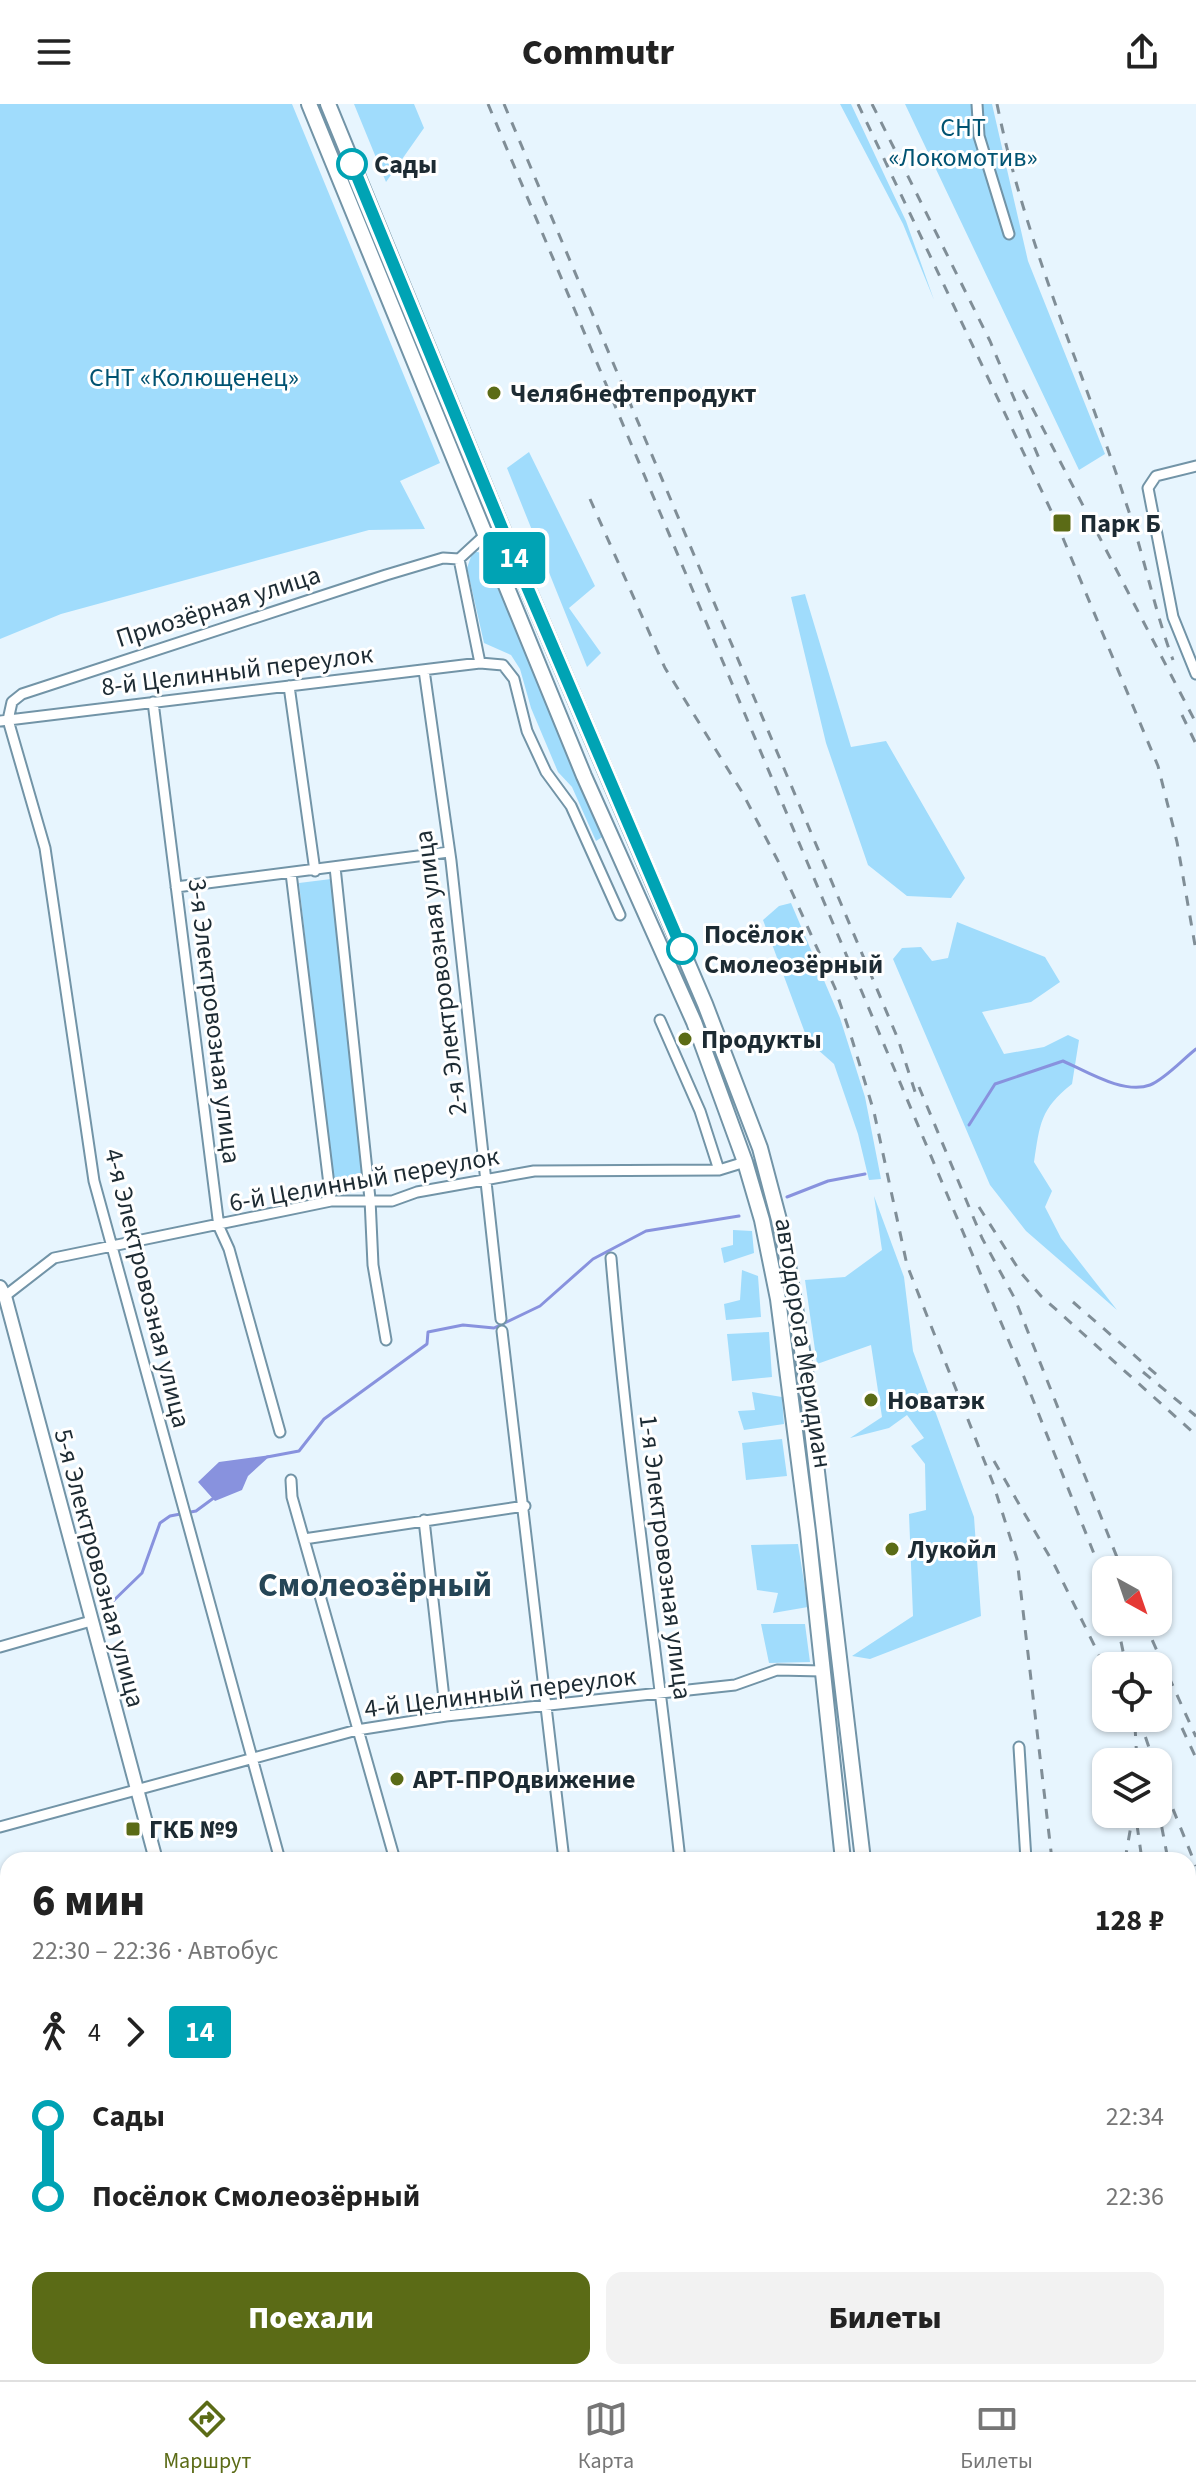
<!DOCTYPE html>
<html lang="ru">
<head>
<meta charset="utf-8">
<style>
	:root { --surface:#fff; --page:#f2f2f2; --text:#222; --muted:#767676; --line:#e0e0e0; --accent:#5b6b16 }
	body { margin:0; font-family:"Source Sans 3",sans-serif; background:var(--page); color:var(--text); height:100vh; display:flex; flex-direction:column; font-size:30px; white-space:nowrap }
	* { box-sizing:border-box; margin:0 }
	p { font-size:26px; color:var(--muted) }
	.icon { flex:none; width:44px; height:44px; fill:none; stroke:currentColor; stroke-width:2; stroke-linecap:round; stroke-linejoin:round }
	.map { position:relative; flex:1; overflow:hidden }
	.side { position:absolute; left:0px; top:1748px; width:1196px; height:528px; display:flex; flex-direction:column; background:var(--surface); border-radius:24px 24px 0 0; box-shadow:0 2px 6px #0004 }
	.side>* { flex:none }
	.badge { padding:0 16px; border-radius:6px; font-size:28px; line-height:52px }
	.needle { width:52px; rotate:140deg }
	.tools { position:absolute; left:1092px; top:1452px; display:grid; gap:16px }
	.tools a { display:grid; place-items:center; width:80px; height:80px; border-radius:16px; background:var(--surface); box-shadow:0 2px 6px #0004; font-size:40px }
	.map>.badge { position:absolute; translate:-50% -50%; box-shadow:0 0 0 4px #fff }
	.legs { display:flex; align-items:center; gap:12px; height:88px; padding:0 32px; font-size:26px }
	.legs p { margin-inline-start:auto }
	.headline { display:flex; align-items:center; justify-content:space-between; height:136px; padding:0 32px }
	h1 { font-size:44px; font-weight:800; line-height:60px }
	.button { display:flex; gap:16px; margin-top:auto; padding:16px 32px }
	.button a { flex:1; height:92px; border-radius:16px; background:var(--accent); color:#fff; font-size:32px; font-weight:800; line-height:92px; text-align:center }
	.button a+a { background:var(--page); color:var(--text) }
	ul { padding:0 32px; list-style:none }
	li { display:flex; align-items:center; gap:28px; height:80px; font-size:30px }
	li i { display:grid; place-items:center; width:12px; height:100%; margin:0 10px; background:currentColor }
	li i::after { content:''; width:20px; height:20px; margin:-10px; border:6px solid; border-radius:50%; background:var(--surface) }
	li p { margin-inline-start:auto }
	li:first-child i { background:linear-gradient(#0000 50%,currentColor 0) }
	li:last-child i { background:linear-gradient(currentColor 50%,#0000 0) }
	header { display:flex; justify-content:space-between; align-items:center; height:104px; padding:0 32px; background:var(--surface); font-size:36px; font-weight:800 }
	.dock { display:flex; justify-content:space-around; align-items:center; height:112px; border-top:2px solid var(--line); background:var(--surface); font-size:22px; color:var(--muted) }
	.dock a { display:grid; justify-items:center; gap:4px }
	.dock .selected { color:var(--accent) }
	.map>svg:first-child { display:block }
	.green { fill:#a0dcfc }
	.water { fill:#8892de }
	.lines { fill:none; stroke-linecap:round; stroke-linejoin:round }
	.stream { stroke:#8892de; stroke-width:3 }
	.street-casing { stroke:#7294a7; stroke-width:13 }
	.secondary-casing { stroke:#7294a7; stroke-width:16 }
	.primary-casing { stroke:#7294a7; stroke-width:18 }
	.street { stroke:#fff; stroke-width:9 }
	.secondary { stroke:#fff; stroke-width:12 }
	.primary { stroke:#fff; stroke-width:14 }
	.rail { stroke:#808e97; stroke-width:3; stroke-dasharray:10 10; stroke-linecap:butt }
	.line-1-casing { stroke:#fff; stroke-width:18 }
	.line-1 { stroke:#00a3b4; stroke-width:12 }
	.stop-1-dot { fill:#fff; stroke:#00a3b4; stroke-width:4 }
	.poi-dot { fill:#5b6b16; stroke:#fff; stroke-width:3 }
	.labels { text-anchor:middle; stroke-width:6; stroke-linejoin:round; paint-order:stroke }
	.park-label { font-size:26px; fill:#005372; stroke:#fff }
	.stop-label { font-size:26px; font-weight:bold; fill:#1d2b33; stroke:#fff; text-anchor:start }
	.poi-label { font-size:26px; font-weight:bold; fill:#1d2b33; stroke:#fff; text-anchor:start }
	.street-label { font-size:26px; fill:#1d2b33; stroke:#fff }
	.district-label { font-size:34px; font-weight:bold; fill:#254556; stroke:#fff }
</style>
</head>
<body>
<header><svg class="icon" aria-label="menu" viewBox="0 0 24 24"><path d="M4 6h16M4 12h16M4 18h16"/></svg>Commutr<svg class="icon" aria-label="share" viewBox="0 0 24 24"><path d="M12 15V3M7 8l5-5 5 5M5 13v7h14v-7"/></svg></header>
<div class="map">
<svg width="1196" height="2276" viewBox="0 0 1196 2276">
	<rect width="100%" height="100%" fill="#e7f5fe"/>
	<path class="green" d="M0 0H292L440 359 400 377 425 425 369 426 61 510 0 535Z
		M354 0H414L424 24 386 78Z
		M840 0H851L906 117 934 196 903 120Z
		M905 0H992L1028 157 1105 350 1079 366Z
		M529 348 595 482 569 504 601 549 587 563 507 364Z
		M473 447 486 450 604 732 596 737 572 683 558 668 531 604 520 565 511 551 484 539 467 464Z
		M805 490 851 643 886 637 965 774 951 794 907 792 868 761 826 639 791 493Z
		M331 775 365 1083 333 1087 299 779Z
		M791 799 840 914 865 993 881 1075 869 1076 858 1030 834 960 808 937 763 816 779 802Z
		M957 818 1045 853 1060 878 1031 898 982 908 1004 950 1044 943 1068 931 1079 936 1072 980C1040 1005 1040 1020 1034 1058L1052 1087 1045 1103 1061 1134 1117 1206 1026 1127 990 1081 893 855 902 844 921 843 932 857 948 854Z
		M874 1092 904 1173 913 1247 974 1413 981 1512 870 1555 852 1552 913 1512 909 1410 926 1406 925 1360 911 1342 924 1334 907 1311 889 1324 850 1334 882 1313 871 1241 817 1260 805 1176 845 1173 882 1146Z
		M733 1126 752 1127 754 1149 724 1159 721 1144 733 1141Z
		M742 1166 758 1172 761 1213 726 1216 724 1200 740 1196Z
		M769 1228 772 1273 732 1277 727 1230Z
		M752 1288 782 1293 784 1320 744 1326 738 1307 755 1306Z
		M782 1335 787 1372 746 1376 742 1339Z
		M798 1440 808 1503 773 1509 778 1489 757 1486 751 1441Z
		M761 1520H805L810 1558 769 1559Z
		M124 2268H246L243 2276H126Z"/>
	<path class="water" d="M271 1351 248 1372 242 1386 215 1397 198 1378 219 1358Z"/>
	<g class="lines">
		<path class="stream" d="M969 1021 995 980 1063 957C1086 967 1124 991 1150 981 1165 975 1182 956 1196 945
			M787 1093 828 1077 865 1070
			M267 1353 299 1347 324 1315 427 1240 428 1228 463 1221 494 1224 540 1202 593 1155 646 1127 739 1112
			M108 1502 142 1469 160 1419 170 1412 196 1407 215 1393"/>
		<defs>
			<path id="street" d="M977 0 979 32 1009 130
				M1196 362 1156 372 1148 384 1173 513 1196 570
				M480 559 459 455 485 431
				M424 566 451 757 501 1215
				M289 582 315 767
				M153 598 219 1123 229 1145 280 1328
				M0 617 480 559 503 561 514 575 527 627 546 668 571 702 620 811
				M335 763 370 1095 373 1161 386 1236
				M291 769 331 1097
				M176 783 449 748
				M660 916 700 1007 719 1066
				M611 1154C628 1356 658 1555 680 1756
				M5 1192 54 1154 331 1097H392L417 1088 534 1067 719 1066 745 1058
				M502 1227 564 1756
				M291 1376 292 1393 395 1756
				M424 1416 446 1612
				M304 1435 525 1402
				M0 1543 91 1517
				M1019 1643 1026 1756
				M0 1723 357 1626 446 1612 735 1581 777 1566 823 1567
				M280 1756 94 1077 45 744 8 616 12 598 22 590 386 471 443 454 459 455
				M0 2150 8 2148
				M418 2268 420 2276
				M536 2268 538 2276
				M625 2268 626 2276
				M847 2268 848 2276
				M733 2276 738 2268"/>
			<path id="secondary" d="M0 1183 5 1192 156 1756
				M295 2268 297 2276"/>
			<path id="primary" d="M309 0 584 672 694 918 745 1058 762 1116 778 1195 808 1428 843 1756
				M328 0 502 424 705 900 760 1044 783 1131 804 1258 863 1756
				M904 2268 905 2276
				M926 2268 928 2276"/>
		</defs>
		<use href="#street" class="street-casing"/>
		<use href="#secondary" class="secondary-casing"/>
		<use href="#primary" class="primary-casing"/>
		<use href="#street" class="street"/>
		<use href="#secondary" class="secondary"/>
		<use href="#primary" class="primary"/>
		<path class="rail" d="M488 0 1024 1273 1106 1480
			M504 0 898 935 918 997
			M858 0 1055 415 1158 662 1177 738 1196 847
			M872 0 990 237 1041 359
			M997 0C1025 138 1083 266 1126 399 1144 451 1154 505 1173 556
			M1023 286 1196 619
			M590 395 665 564 742 688 778 757 835 884 851 932 874 1008 907 1161 993 1379 1017 1455 1052 1756
			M1182 611 1196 640
			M919 983 982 1134 1015 1195 1122 1466
			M979 1103 1021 1169 1041 1192 1196 1331
			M1073 1198 1157 1271
			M1143 1268 1196 1312
			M994 1357 1055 1462 1106 1565
			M1117 1518 1126 1562
			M1144 1518 1196 1633
			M1139 1614 1154 1658
			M1135 1622 1137 1658
			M1182 1624 1196 1654
			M1158 1668 1196 1762
			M1158 1703 1168 1756
			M1137 1721 1142 1756
			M1125 1756 1133 1710
			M1188 1770 1196 1817
			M1188 1832 1196 1861
			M1188 1859 1196 1888
			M1188 1886 1196 1911
			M1188 1911 1196 1930
			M1188 1932 1196 1947
			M1188 2010 1196 2027
			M1188 2044 1196 2061
			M1188 2077 1196 2093
			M1188 2111 1196 2127
			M1174 2268 1178 2276"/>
	</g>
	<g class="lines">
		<defs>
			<path id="line-1" d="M352 60 502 424 682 845"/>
		</defs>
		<use href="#line-1" class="line-1-casing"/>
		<use href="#line-1" class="line-1"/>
	</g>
	<g class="stop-1-dot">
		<circle cx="352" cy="60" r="14"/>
		<circle cx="682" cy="845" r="14"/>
	</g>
	<g class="poi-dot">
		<circle cx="494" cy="289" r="8"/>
		<rect x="1052" y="409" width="20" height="20" rx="4"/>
		<circle cx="685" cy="935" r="8"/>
		<circle cx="871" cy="1296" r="8"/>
		<circle cx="892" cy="1445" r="8"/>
		<circle cx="397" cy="1675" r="8"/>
		<rect x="125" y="1717" width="16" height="16" rx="4"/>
	</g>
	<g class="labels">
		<g class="park-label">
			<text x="963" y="32">СНТ<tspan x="963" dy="30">«Локомотив»</tspan></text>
			<text x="194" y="282">СНТ «Колющенец»</text>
		</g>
		<g class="stop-label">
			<text x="374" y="69">Сады</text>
			<text x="704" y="839">Посёлок<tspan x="704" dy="30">Смолеозёрный</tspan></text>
		</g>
		<g class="poi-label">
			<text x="510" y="298">Челябнефтепродукт</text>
			<text x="1080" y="428">Парк Б</text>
			<text x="701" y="944">Продукты</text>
			<text x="887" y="1305">Новатэк</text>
			<text x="908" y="1454">Лукойл</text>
			<text x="413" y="1684">АРТ-ПРОдвижение</text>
			<text x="149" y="1734">ГКБ №9</text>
		</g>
		<g class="street-label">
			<text transform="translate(218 502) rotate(-18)" y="9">Приозёрная улица</text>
			<text transform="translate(237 566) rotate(-7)" y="9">8-й Целинный переулок</text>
			<text transform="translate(440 869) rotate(-97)" y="9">2-я Электровозная улица</text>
			<text transform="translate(215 917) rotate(83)" y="9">3-я Электровозная улица</text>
			<text transform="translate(364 1075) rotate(-10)" y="9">6-й Целинный переулок</text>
			<text transform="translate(148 1184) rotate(76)" y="9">4-я Электровозная улица</text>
			<text transform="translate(804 1239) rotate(81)" y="9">автодорога Меридиан</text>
			<text transform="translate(666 1453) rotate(83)" y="9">1-я Электровозная улица</text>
			<text transform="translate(100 1464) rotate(75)" y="9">5-я Электровозная улица</text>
			<text transform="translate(500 1588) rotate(-7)" y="9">4-й Целинный переулок</text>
		</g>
		<g class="district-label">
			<text x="375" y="1492">Смолеозёрный</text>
		</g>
	</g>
</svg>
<div class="tools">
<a><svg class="needle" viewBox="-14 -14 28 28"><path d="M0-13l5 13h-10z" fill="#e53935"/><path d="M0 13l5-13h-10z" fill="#767676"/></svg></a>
<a><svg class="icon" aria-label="locate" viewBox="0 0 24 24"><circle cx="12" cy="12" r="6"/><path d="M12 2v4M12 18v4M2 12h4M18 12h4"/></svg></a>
<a><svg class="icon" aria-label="layers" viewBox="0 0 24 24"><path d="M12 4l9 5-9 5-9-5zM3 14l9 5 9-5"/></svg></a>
</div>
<b class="badge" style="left:514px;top:454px;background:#00a3b4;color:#fff">14</b>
<section class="side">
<div class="headline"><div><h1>6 мин</h1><p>22:30 – 22:36 · Автобус</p></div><b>128 ₽</b></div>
<div class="legs"><svg class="icon" aria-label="walk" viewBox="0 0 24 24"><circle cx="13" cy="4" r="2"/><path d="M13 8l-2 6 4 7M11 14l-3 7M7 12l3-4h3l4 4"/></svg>4<svg class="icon" aria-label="forward" viewBox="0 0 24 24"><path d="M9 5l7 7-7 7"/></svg><b class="badge" style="background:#00a3b4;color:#fff">14</b></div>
<ul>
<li><i style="color:#00a3b4"></i><b>Сады</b><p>22:34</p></li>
<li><i style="color:#00a3b4"></i><b>Посёлок Смолеозёрный</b><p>22:36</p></li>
</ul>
<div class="button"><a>Поехали</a><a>Билеты</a></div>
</section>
</div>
<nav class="dock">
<a class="selected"><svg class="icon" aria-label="directions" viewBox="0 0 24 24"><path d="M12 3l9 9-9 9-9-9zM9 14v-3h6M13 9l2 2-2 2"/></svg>Маршрут</a>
<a><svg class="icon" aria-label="map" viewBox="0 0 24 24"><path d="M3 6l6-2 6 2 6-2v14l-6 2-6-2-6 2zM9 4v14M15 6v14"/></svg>Карта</a>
<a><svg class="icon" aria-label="tickets" viewBox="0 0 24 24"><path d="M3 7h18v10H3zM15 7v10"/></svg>Билеты</a>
</nav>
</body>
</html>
